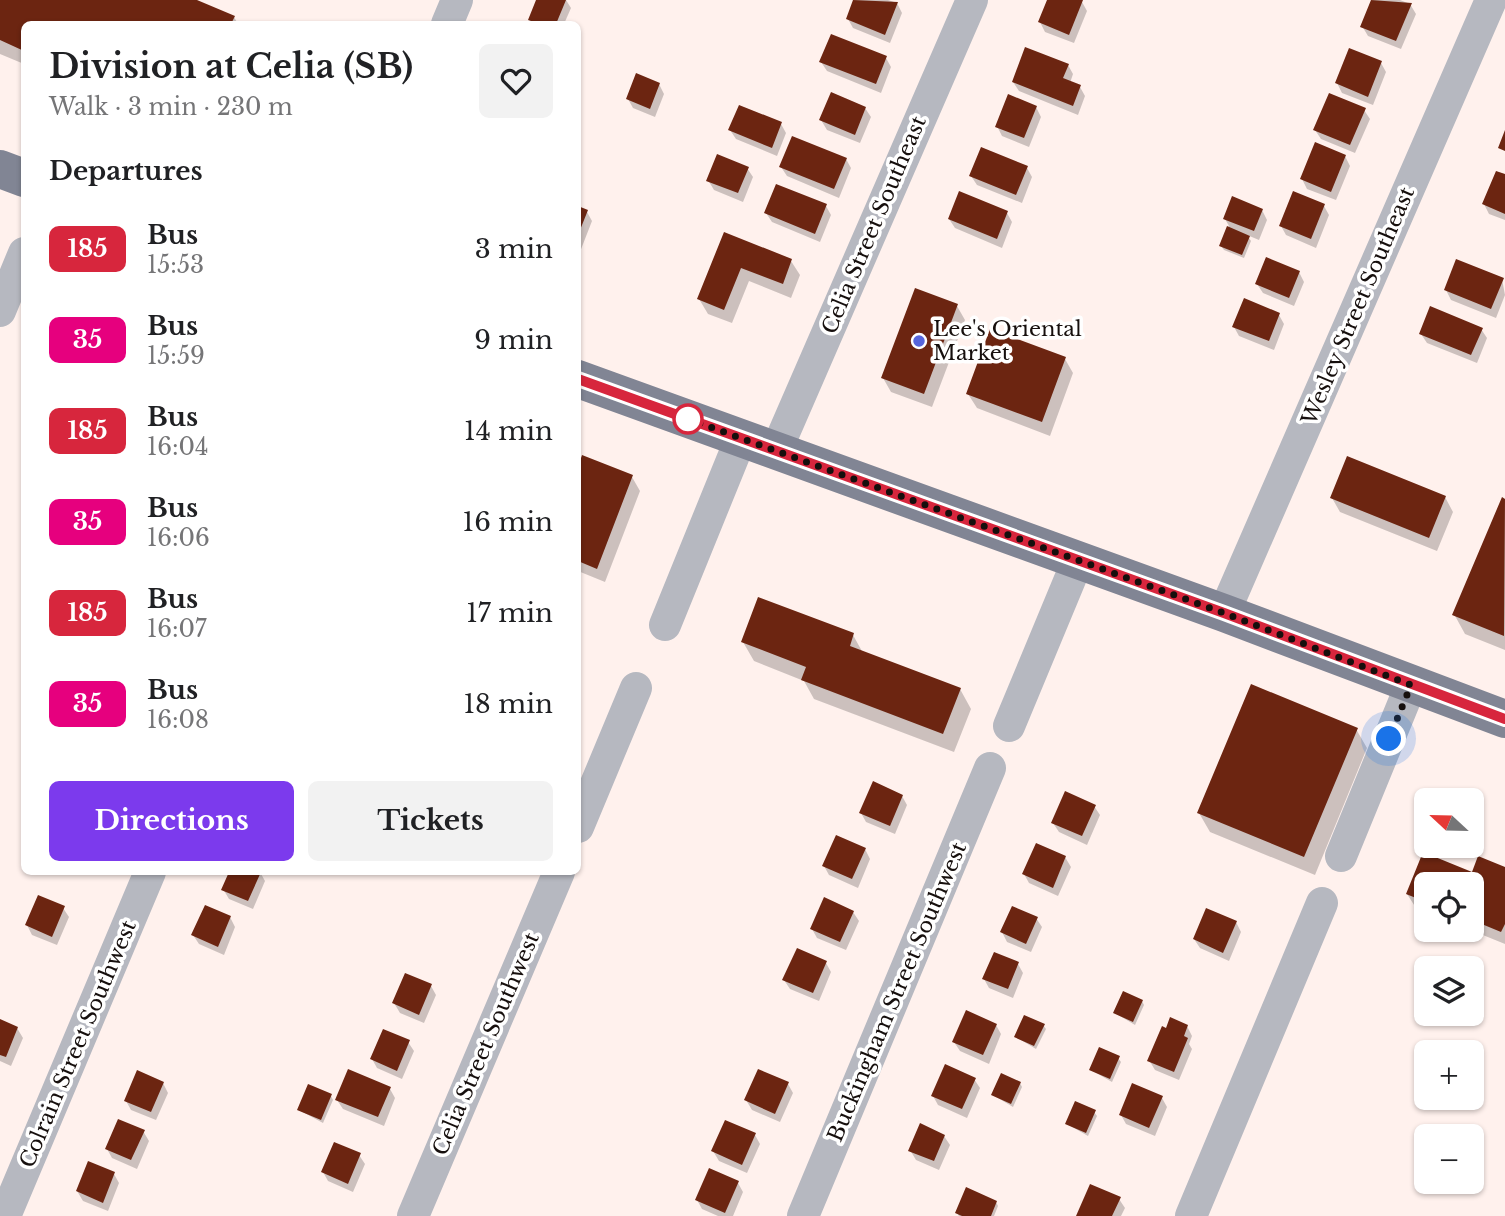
<!DOCTYPE html>
<html lang="en">
<head>
<meta charset="utf-8">
<style>
	:root { --surface:#fff; --page:#f2f2f2; --text:#202124; --muted:#757577; --accent:#7c3aed }
	body { margin:0; font-family:"Libre Baskerville",serif; background:var(--page); color:var(--text); height:100vh; display:flex; flex-direction:column; font-size:26px; white-space:nowrap }
	* { box-sizing:border-box; margin:0 }
	p { font-size:23px; color:var(--muted) }
	.icon { flex:none; width:38px; height:38px; fill:none; stroke:currentColor; stroke-width:2; stroke-linecap:round; stroke-linejoin:round }
	.map { position:relative; flex:1; overflow:hidden }
	.drawer { position:absolute; left:21px; top:21px; width:560px; height:854px; display:flex; flex-direction:column; background:var(--surface); border-radius:10px; box-shadow:0 2px 5px #0004 }
	.drawer>* { flex:none }
	.badge { padding:0 14px; border-radius:10px; font-size:24px; line-height:46px }
	.needle { width:46px; rotate:292deg }
	.buttons { position:absolute; left:1414px; top:788px; display:grid; gap:14px }
	.buttons a { display:grid; place-items:center; width:70px; height:70px; border-radius:10px; background:var(--surface); box-shadow:0 2px 5px #0004; font-size:35px }
	.you { position:absolute; width:35px; height:35px; margin:-18px; border:5px solid #fff; border-radius:50%; background:#1a73e8; box-shadow:0 0 0 10px #1a73e833 }
	.map>.badge { position:absolute; translate:-50% -50%; box-shadow:0 0 0 4px #fff }
	h2 { padding:0 28px; font-size:26px; line-height:63px }
	.round { display:grid; place-items:center; flex:none; width:74px; height:74px; border-radius:10px; background:var(--page) }
	.headline { display:flex; align-items:center; justify-content:space-between; height:119px; padding:0 28px }
	h1 { font-size:33px; font-weight:700; line-height:52px }
	.action { display:flex; gap:14px; margin-top:auto; padding:14px 28px }
	.action a { flex:1; height:80px; border-radius:10px; background:var(--accent); color:#fff; font-size:28px; font-weight:700; line-height:80px; text-align:center }
	.action a+a { background:var(--page); color:var(--text) }
	ul { padding:0; list-style:none }
	li { display:flex; align-items:center; gap:21px; height:91px; padding:0 28px }
	li div { flex:1 }
	li b { display:block; font-size:26px }
	li em { font-style:normal }
	li .badge { min-width:77px; font-weight:700; text-align:center }
	.map>svg:first-child { display:block }
	.shadow { fill:#0003 }
	.building { fill:#6c2511 }
	.lines { fill:none; stroke-linecap:round; stroke-linejoin:round }
	.minor { stroke:#b6b8c0; stroke-width:32 }
	.major { stroke:#818594; stroke-width:38 }
	.line-casing { stroke:#fff; stroke-width:16 }
	.line { stroke:#d7263d; stroke-width:10 }
	.walk { stroke:#160f0d; stroke-width:7; stroke-dasharray:0 12.6 }
	.poi-dot { fill:#5665dc; stroke:#fff; stroke-width:2.5 }
	.stop-dot { fill:#fff; stroke:#d7263d; stroke-width:3.5 }
	.labels { text-anchor:middle; stroke-width:7; stroke-linejoin:round; paint-order:stroke }
	.street-label { font-size:21px; fill:#160f0d; stroke:#fff }
	.poi-label { font-size:21px; fill:#160f0d; stroke:#fff; text-anchor:start }
</style>
</head>
<body>
<div class="map">
<svg width="1505" height="1216" viewBox="0 0 1505 1216">
	<rect width="100%" height="100%" fill="#fff1ed"/>
	<path class="shadow" d="M0 0H193L234 17 238 24H24V64L0 54Z
		M537 0H566L571 8 564 24H533L530 19Z
		M855 0H888L897 3 902 13 890 43 853 28 848 19Z
		M1049 0 1082 2 1087 11 1074 43 1045 32 1040 22Z
		M1373 0H1400L1410 4 1416 14 1401 49 1368 36 1362 26Z
		M886 58 891 67 881 93 827 71 821 62Z
		M1381 63 1386 72 1373 105 1342 93 1337 83Z
		M1068 65 1073 74 1070 83 1080 87 1085 96 1078 115 1019 91 1013 82Z
		M659 84 664 94 655 117 633 108 628 99Z
		M1036 107 1041 117 1029 147 1002 136 997 126Z
		M865 108 871 117 860 143 827 130 821 120Z
		M1364 110 1370 119 1355 153 1321 139 1315 130Z
		M781 124 786 133 777 156 736 139 730 130Z
		M1345 156 1350 166 1336 200 1307 189 1302 179Z
		M846 159 851 168 839 198 787 176 781 167Z
		M747 168 753 177 743 202 714 190 708 180Z
		M1027 168 1032 177 1022 203 977 185 971 176Z
		M1505 176V220L1489 214 1484 204Z
		M826 206 831 215 820 242 772 222 766 213Z
		M1324 206 1329 215 1316 248 1286 235 1281 226Z
		M578 208 587 212 592 221 578 257Z
		M1262 210 1267 220 1259 240 1247 235 1251 241 1244 258 1224 250 1221 246 1229 226 1225 219Z
		M1007 213 1012 222 1002 248 955 228 949 219Z
		M725 235 791 261 800 275 791 298 749 281 732 323 708 314 699 299Z
		M1299 272 1304 282 1294 306 1263 293 1257 284Z
		M1502 279 1505 295 1496 318 1451 300 1446 290Z
		M957 306 965 320 932 407 891 392 883 378Z
		M1279 315 1284 324 1274 350 1239 336 1234 327Z
		M1481 329 1487 338 1477 363 1427 343 1421 334Z
		M1065 359 1073 373 1050 436 977 408 968 394Z
		M583 457 632 477 640 491 605 582 578 571V472Z
		M1445 497 1453 512 1437 551 1340 512 1332 498Z
		M1503 500 1505 501V650L1465 634 1454 614Z
		M853 635 863 653 960 689 971 709 954 752 814 699 804 681 754 661 743 642Z
		M1356 729 1367 748 1315 875 1210 832 1199 813Z
		M902 796 907 805 895 834 866 822 861 813Z
		M1094 806 1100 815 1087 845 1059 832 1053 823Z
		M865 849 870 859 858 888 829 875 824 866Z
		M1423 854 1473 874 1505 869V944L1468 929H1472V884H1426V912L1416 908 1407 894Z
		M1065 857 1071 867 1058 896 1029 883 1024 874Z
		M231 872H260L265 881 253 909 229 899 223 889Z
		M63 908 69 917 57 945 32 935 27 925Z
		M853 912 859 921 846 950 817 938 812 929Z
		M230 917 235 927 224 955 199 944 193 935Z
		M1036 918 1042 927 1031 952 1007 942 1002 932Z
		M1236 922 1241 932 1229 961 1200 948 1194 939Z
		M826 963 831 972 819 1001 790 989 784 980Z
		M1018 964 1023 973 1013 998 989 988 984 979Z
		M431 986 436 995 424 1023 400 1013 394 1003Z
		M1142 1001 1144 1005 1135 1025 1115 1013Z
		M0 1021 17 1028 23 1038 11 1066 0 1061Z
		M996 1025 1001 1034 989 1064 960 1051 954 1042Z
		M1043 1025 1046 1029 1036 1049 1016 1037Z
		M1187 1026 1192 1036 1189 1044 1192 1049 1179 1080 1155 1070 1149 1060Z
		M408 1042 414 1051 402 1079 377 1068 372 1059Z
		M1118 1058 1121 1062 1112 1082 1091 1070Z
		M974 1079 980 1088 967 1118 938 1105 933 1096Z
		M163 1083 168 1093 156 1120 131 1110 126 1101Z
		M1020 1083 1022 1087 1013 1107 993 1095Z
		M788 1084 793 1093 780 1122 752 1110 746 1100Z
		M390 1089 395 1098 384 1126 343 1109 337 1100Z
		M331 1096 333 1100 323 1123 299 1110Z
		M1162 1098 1167 1107 1155 1136 1126 1124 1121 1115Z
		M1094 1112 1097 1116 1088 1136 1067 1124Z
		M143 1131 149 1141 137 1169 112 1158 107 1149Z
		M755 1135 760 1144 747 1173 719 1161 713 1151Z
		M944 1136 950 1145 939 1170 916 1160 910 1150Z
		M359 1155 365 1164 353 1192 328 1181 323 1172Z
		M114 1174 119 1183 108 1211 83 1201 77 1191Z
		M738 1183 743 1192 733 1216H718L702 1209 697 1200Z
		M1119 1199 1125 1208 1121 1216H1078Z
		M996 1202 998 1206 994 1216H959L957 1213Z"/>
	<path class="building" d="M0 0H197L235 16 231 24H24V51L0 40Z
		M536 0H566L556 24H540L528 20Z
		M853 0 898 2 885 35 846 19Z
		M1047 0H1083L1069 35 1038 22Z
		M1371 0 1412 3 1396 41 1360 27Z
		M831 34 887 56 876 84 819 62Z
		M1025 47 1069 64 1063 78 1081 85 1073 106 1012 82Z
		M1349 48 1382 61 1368 97 1335 83Z
		M636 73 660 83 650 109 626 99Z
		M831 92 866 107 855 135 819 120Z
		M1329 93 1366 108 1350 145 1313 130Z
		M1008 94 1037 106 1024 138 995 127Z
		M739 105 782 122 772 148 728 130Z
		M1505 130V151L1498 148Z
		M792 136 847 158 834 189 779 167Z
		M1315 142 1346 155 1331 192 1300 179Z
		M981 147 1028 166 1016 195 969 176Z
		M717 154 749 167 738 193 706 181Z
		M1496 171 1505 174V214L1482 204Z
		M776 184 827 204 815 234 764 213Z
		M959 191 1008 211 997 239 948 219Z
		M1293 191 1325 204 1311 239 1279 226Z
		M1232 196 1263 209 1254 231 1223 219Z
		M578 206 588 210 578 235Z
		M1227 226 1250 236 1242 255 1219 246Z
		M724 232 792 259 783 284 741 268 724 310 697 299Z
		M1266 257 1300 271 1289 298 1255 284Z
		M1456 259 1504 278 1491 309 1444 290Z
		M915 288 958 304 924 394 881 378Z
		M1244 298 1280 313 1269 341 1232 327Z
		M1430 306 1483 328 1471 355 1419 334Z
		M990 329 1066 357 1042 422 966 394Z
		M582 455 633 475 597 569 578 561V467Z
		M1347 456 1446 496 1429 538 1330 498Z
		M1502 497 1505 499 1504 636 1452 615Z
		M758 597 854 633 850 646 961 688 943 734 801 680 806 667 741 642Z
		M1251 684 1358 728 1304 857 1197 813Z
		M873 781 903 795 890 826 859 813Z
		M1065 791 1096 805 1082 836 1051 823Z
		M836 835 866 848 852 879 822 866Z
		M1036 843 1066 856 1053 888 1022 874Z
		M1423 852 1472 872 1478 856 1505 867V924L1501 932 1472 920V884H1426V902L1406 894Z
		M229 872H261L248 901 221 890Z
		M38 895 65 906 52 937 25 925Z
		M824 897 854 911 840 942 810 929Z
		M205 905 231 916 218 947 191 935Z
		M1012 906 1038 917 1026 944 1000 932Z
		M1206 908 1237 921 1223 953 1193 939Z
		M797 948 827 961 813 993 782 980Z
		M994 952 1019 962 1008 989 982 979Z
		M405 973 432 984 419 1015 392 1003Z
		M1123 991 1143 1000 1133 1022 1113 1013Z
		M966 1010 997 1024 983 1055 952 1042Z
		M1024 1015 1045 1024 1034 1046 1014 1037Z
		M1170 1017 1188 1025 1184 1036 1188 1038 1174 1072 1147 1061 1162 1026 1166 1028Z
		M0 1019 18 1027 6 1057 0 1055Z
		M383 1029 410 1040 397 1071 370 1059Z
		M1099 1047 1120 1056 1110 1079 1089 1070Z
		M945 1064 976 1078 962 1109 931 1096Z
		M348 1069 391 1087 378 1117 335 1100Z
		M758 1069 789 1082 775 1114 744 1100Z
		M137 1070 164 1082 151 1112 124 1101Z
		M1001 1073 1021 1082 1011 1104 991 1095Z
		M1132 1083 1163 1096 1149 1128 1119 1115Z
		M308 1084 332 1094 321 1120 297 1110Z
		M1075 1101 1096 1110 1086 1133 1065 1124Z
		M118 1119 145 1130 131 1160 105 1149Z
		M725 1120 756 1133 742 1165 711 1151Z
		M920 1123 945 1135 934 1161 908 1151Z
		M334 1142 361 1153 348 1184 321 1172Z
		M88 1161 115 1172 103 1203 76 1191Z
		M709 1168 739 1181 725 1213 695 1200Z
		M1090 1184 1121 1197 1112 1216H1076Z
		M966 1187 997 1201 991 1216H962L955 1213Z"/>
	<g class="lines">
		<path class="minor" d="M447 24 457 0
			M0 311 24 253
			M776 451 972 0
			M1224 613 1491 0
			M665 625 741 438
			M1009 726 1078 560
			M578 827 636 688
			M1341 856 1411 685
			M5 1216 150 872
			M413 1216 559 872
			M803 1216 990 768
			M1191 1216 1322 903"/>
		<path class="major" d="M0 169 24 178
			M578 379 1224 613 1505 719"/>
	</g>
	<g class="lines">
		<defs>
			<path id="line" d="M578 379 1224 613 1505 719"/>
		</defs>
		<use href="#line" class="line-casing"/>
		<use href="#line" class="line"/>
		<path class="walk" d="M688 419 1224 613 1411 685 1389 739"/>
	</g>
	<circle class="poi-dot" cx="919" cy="341" r="7"/>
	<circle class="stop-dot" cx="688" cy="419" r="14"/>
	<g class="labels">
		<g class="street-label">
			<text transform="translate(874 225) rotate(-67)" y="7">Celia Street Southeast</text>
			<text transform="translate(1358 306) rotate(-67)" y="7">Wesley Street Southeast</text>
			<text transform="translate(897 992) rotate(-67)" y="7">Buckingham Street Southwest</text>
			<text transform="translate(78 1044) rotate(-67)" y="7">Colrain Street Southwest</text>
			<text transform="translate(486 1044) rotate(-67)" y="7">Celia Street Southwest</text>
		</g>
		<g class="poi-label">
			<text x="933" y="336">Lee's Oriental<tspan x="933" dy="24">Market</tspan></text>
		</g>
	</g>
</svg>
<div class="buttons">
<a><svg class="needle" viewBox="-14 -14 28 28"><path d="M0-13l5 13h-10z" fill="#e53935"/><path d="M0 13l5-13h-10z" fill="#757577"/></svg></a>
<a><svg class="icon" aria-label="locate" viewBox="0 0 24 24"><circle cx="12" cy="12" r="6"/><path d="M12 2v4M12 18v4M2 12h4M18 12h4"/></svg></a>
<a><svg class="icon" aria-label="layers" viewBox="0 0 24 24"><path d="M12 4l9 5-9 5-9-5zM3 14l9 5 9-5"/></svg></a>
<a>+</a>
<a>−</a>
</div>
<div class="you" style="left:1389px;top:739px"></div>
<section class="drawer">
<div class="headline"><div><h1>Division at Celia (SB)</h1><p>Walk · 3 min · 230 m</p></div><a class="round"><svg class="icon" aria-label="heart" viewBox="0 0 24 24"><path d="M12 20l-8-8c-3-5 5-10 8-4 3-6 11-1 8 4z"/></svg></a></div>
<h2>Departures</h2>
<ul>
<li><span class="badge" style="background:#d7263d;color:#fff">185</span><div><b>Bus</b><p>15:53</p></div><em>3 min</em></li>
<li><span class="badge" style="background:#e6007e;color:#fff">35</span><div><b>Bus</b><p>15:59</p></div><em>9 min</em></li>
<li><span class="badge" style="background:#d7263d;color:#fff">185</span><div><b>Bus</b><p>16:04</p></div><em>14 min</em></li>
<li><span class="badge" style="background:#e6007e;color:#fff">35</span><div><b>Bus</b><p>16:06</p></div><em>16 min</em></li>
<li><span class="badge" style="background:#d7263d;color:#fff">185</span><div><b>Bus</b><p>16:07</p></div><em>17 min</em></li>
<li><span class="badge" style="background:#e6007e;color:#fff">35</span><div><b>Bus</b><p>16:08</p></div><em>18 min</em></li>
</ul>
<div class="action"><a>Directions</a><a>Tickets</a></div>
</section>
</div>
</body>
</html>
